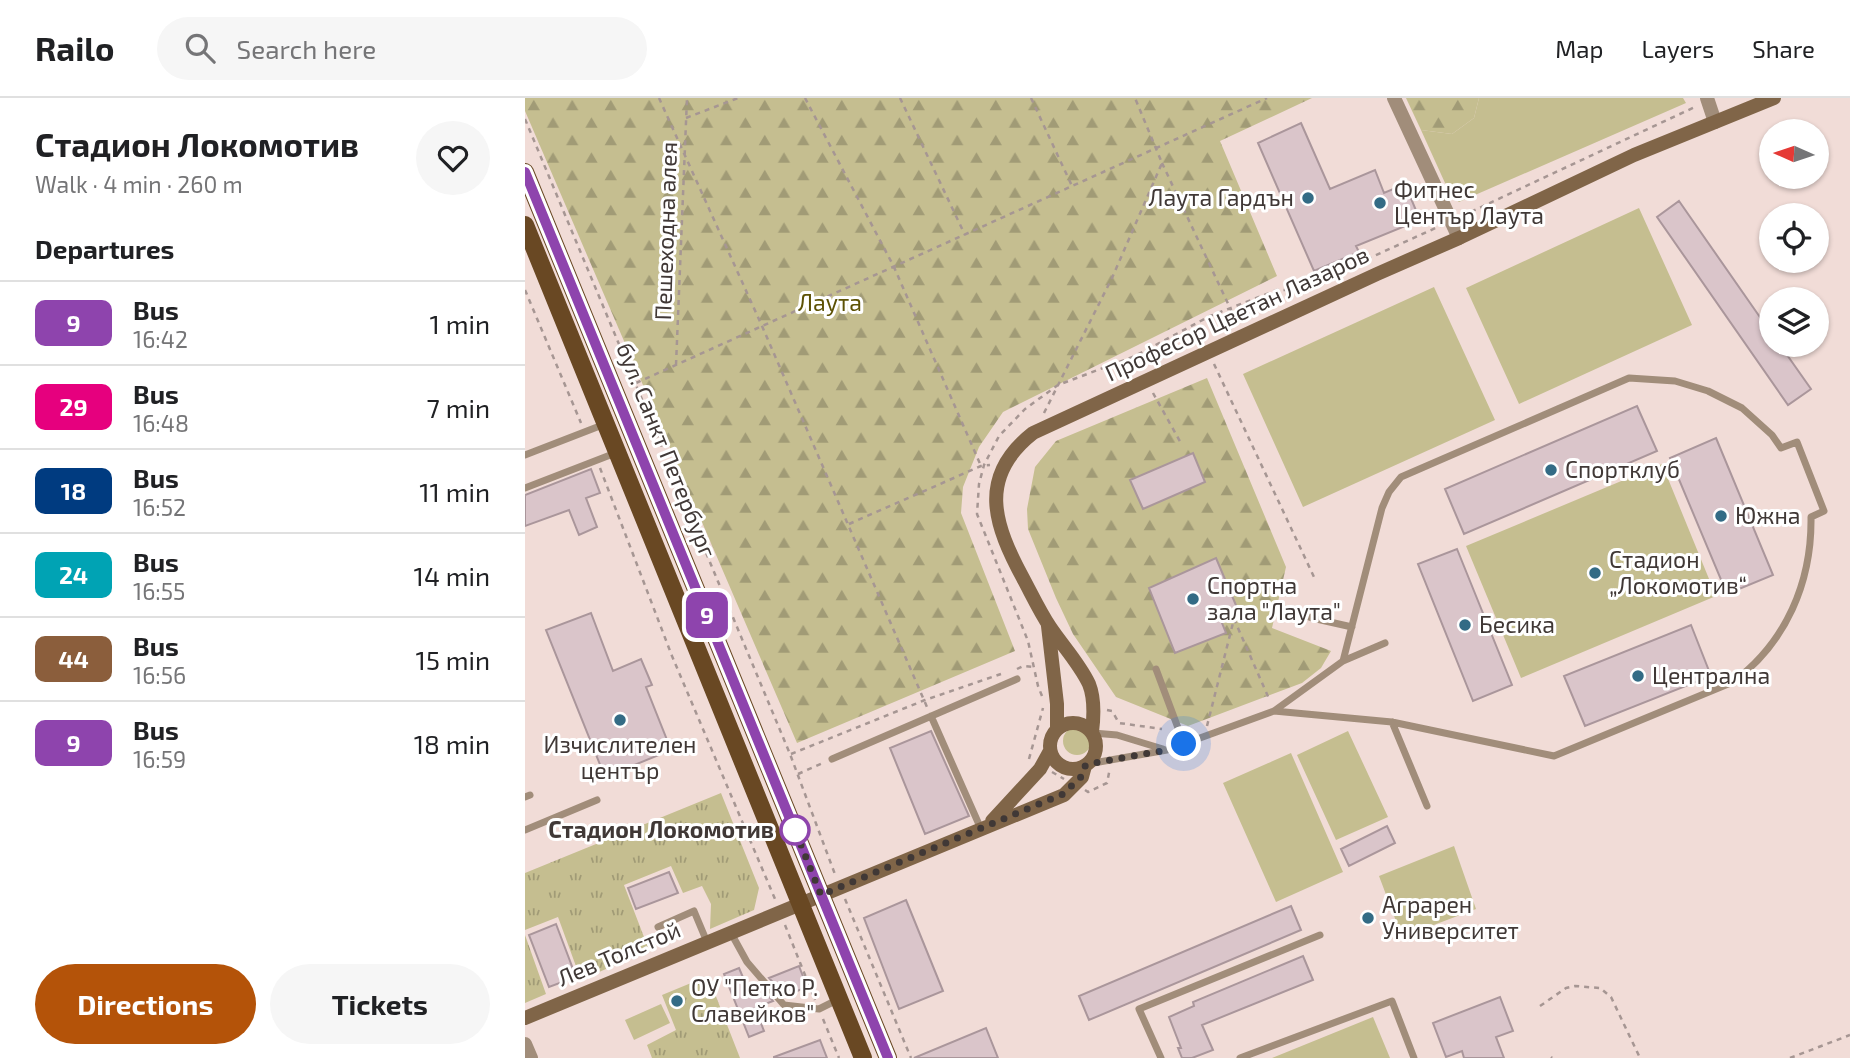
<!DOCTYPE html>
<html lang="en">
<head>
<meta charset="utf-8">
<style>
	:root { --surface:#fff; --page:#f6f6f6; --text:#202124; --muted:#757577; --line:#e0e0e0; --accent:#b45309 }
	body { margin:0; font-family:"Exo 2",sans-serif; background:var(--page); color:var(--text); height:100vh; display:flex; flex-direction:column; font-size:26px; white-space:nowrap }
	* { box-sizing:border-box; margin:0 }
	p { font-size:23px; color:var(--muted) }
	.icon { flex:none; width:38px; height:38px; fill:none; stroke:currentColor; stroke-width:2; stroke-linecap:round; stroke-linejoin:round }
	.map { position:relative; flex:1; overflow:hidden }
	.sheet { display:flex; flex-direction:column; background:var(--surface); width:525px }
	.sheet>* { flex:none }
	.badge { padding:0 14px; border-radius:10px; font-size:24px; line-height:46px }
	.needle { width:46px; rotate:273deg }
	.tools { position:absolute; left:1234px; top:21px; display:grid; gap:14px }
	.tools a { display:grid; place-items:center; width:70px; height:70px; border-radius:50%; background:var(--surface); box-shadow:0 2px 5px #0004; font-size:35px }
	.you { position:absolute; width:35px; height:35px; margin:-18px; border:5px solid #fff; border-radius:50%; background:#1a73e8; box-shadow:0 0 0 10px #1a73e833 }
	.map>.badge { position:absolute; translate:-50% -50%; box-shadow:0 0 0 4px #fff }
	h2 { padding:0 35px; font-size:26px; line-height:63px }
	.round { display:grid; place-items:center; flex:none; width:74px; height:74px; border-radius:37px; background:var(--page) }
	.summary { display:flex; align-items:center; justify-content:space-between; height:119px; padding:0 35px }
	h1 { font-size:33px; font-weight:700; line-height:52px }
	.button { display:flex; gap:14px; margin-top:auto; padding:14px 35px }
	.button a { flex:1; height:80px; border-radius:42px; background:var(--accent); color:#fff; font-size:28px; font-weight:700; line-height:80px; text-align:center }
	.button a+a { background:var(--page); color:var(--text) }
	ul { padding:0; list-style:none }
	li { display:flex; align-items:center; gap:21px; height:84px; padding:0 35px; border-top:2px solid var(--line) }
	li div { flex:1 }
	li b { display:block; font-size:26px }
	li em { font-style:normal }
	li .badge { min-width:77px; font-weight:700; text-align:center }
	header { display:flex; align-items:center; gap:42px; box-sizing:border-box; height:98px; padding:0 35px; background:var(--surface); border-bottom:2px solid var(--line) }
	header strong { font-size:33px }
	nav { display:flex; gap:38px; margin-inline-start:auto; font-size:24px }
	.search { width:490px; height:63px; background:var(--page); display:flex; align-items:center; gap:18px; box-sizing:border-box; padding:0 24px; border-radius:38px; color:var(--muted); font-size:26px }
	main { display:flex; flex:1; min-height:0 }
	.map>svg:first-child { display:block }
	.green { fill:#c5be90 }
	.forest { fill:url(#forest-firs) }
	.park { fill:url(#park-tufts) }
	.building { fill:#dac5ca; stroke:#aa969b; stroke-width:2 }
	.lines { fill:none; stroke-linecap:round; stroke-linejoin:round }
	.path { stroke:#a69693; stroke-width:2.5; stroke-dasharray:5 5; stroke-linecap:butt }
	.lane { stroke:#a18d7a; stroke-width:7 }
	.street { stroke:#a18d7a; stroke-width:14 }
	.secondary { stroke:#806548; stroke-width:14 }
	.primary { stroke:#694823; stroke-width:18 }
	.line-casing { stroke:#fff; stroke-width:16 }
	.line { stroke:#8e44ad; stroke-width:10 }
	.walk { stroke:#403836; stroke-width:7; stroke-dasharray:0 12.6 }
	.poi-dot { fill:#336b85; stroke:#fff; stroke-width:2.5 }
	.stop-dot { fill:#fff; stroke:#8e44ad; stroke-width:3.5 }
	.labels { text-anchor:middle; stroke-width:6; stroke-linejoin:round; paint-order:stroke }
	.poi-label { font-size:23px; fill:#403836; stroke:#fff; text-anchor:start }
	.street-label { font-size:23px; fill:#403836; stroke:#fff }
	.park-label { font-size:23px; fill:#5d5205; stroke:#fff }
	.stop-label { font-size:23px; font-weight:bold; fill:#403836; stroke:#fff; text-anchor:end }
</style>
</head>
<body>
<header>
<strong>Railo</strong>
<div class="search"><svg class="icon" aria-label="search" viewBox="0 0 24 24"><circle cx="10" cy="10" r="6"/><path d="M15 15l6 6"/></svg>Search here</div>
<nav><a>Map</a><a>Layers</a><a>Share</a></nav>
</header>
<main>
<section class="sheet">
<div class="summary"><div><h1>Стадион Локомотив</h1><p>Walk · 4 min · 260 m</p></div><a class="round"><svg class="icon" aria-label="heart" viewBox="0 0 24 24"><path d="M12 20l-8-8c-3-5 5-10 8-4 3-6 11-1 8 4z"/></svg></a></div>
<h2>Departures</h2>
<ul>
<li><span class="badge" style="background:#8e44ad;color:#fff">9</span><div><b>Bus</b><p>16:42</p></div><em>1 min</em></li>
<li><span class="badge" style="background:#e6007e;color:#fff">29</span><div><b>Bus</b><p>16:48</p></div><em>7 min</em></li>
<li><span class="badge" style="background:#003b80;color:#fff">18</span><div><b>Bus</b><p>16:52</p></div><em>11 min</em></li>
<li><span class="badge" style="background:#00a3b4;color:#fff">24</span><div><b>Bus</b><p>16:55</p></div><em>14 min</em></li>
<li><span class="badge" style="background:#8b5e3c;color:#fff">44</span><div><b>Bus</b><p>16:56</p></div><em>15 min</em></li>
<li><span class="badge" style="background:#8e44ad;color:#fff">9</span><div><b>Bus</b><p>16:59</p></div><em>18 min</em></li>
</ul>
<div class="button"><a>Directions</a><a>Tickets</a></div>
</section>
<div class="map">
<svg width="1325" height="960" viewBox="0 0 1325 960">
	<defs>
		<pattern id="forest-firs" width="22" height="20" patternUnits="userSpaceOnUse" patternTransform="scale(1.75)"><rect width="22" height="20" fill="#c5be90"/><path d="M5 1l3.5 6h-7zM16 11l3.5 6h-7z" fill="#a19b76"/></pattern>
		<pattern id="park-tufts" width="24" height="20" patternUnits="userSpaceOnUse" patternTransform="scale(1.75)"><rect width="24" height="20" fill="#c5be90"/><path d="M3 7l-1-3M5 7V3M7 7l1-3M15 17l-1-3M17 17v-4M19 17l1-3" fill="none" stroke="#a19b76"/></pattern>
	</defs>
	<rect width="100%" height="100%" fill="#f1dcd7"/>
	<path class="green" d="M954 0H1158L1161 5 934 104 925 96 896 32 927 36 949 20Z
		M1114 110 1167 227 994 306 941 190Z
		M909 189 970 322 778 409 718 276Z
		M1137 366 1191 498 996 580 941 448Z
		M538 643a14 14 0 1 1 28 0a14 14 0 1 1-28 0Z
		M823 633 863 719 811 742 772 657Z
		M766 655 818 774 751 804 698 685Z
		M929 748 951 811 877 839 854 778Z
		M136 906 145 925 109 942 100 922Z
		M848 919 865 960H747Z"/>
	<path class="forest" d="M0 0H787L695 43 752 178 478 314 454 349 438 389 436 415 490 553 272 645 0 13Z
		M881 0H954L949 20 927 36 896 32Z
		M682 280 761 469 747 530 806 553 796 570 777 585 663 628 591 599 548 536 531 500 503 431 502 411 510 369 531 343Z"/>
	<path class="park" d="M196 695 234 790 229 812 185 831 186 806 177 788 158 795 146 768 99 787 124 852 56 882 33 819 0 832V775Z
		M0 837 21 896 0 905Z
		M183 878 215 960H127L122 947 151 932 137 897Z"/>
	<path class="building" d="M776 25 805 91 850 72 859 95 880 86 895 122 831 148 834 154 789 173 733 45Z
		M1154 103 1246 235V247H1255L1286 291 1263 307 1132 119Z
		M1112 308 1132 353 939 436 920 391Z
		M1191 340 1248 477 1202 496 1145 360Z
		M668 355 680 384 618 411 605 382Z
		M66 371 75 395 61 400 72 429 54 437 44 412 0 428V397Z
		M932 451 987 587 948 603 893 466Z
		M691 460 713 512 695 520 701 535 650 555 624 490Z
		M66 515 88 573 116 561 127 587 121 589 146 652 80 679 21 532Z
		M1166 527 1186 578 1060 628 1039 578Z
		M406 633 444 718 400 736 365 650Z
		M862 728 870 745 824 768 816 751Z
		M144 774 153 795 111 811 103 790Z
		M381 802 418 893 374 911 339 820Z
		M766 808 776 832 564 922 554 898Z
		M31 826 51 879 24 889 4 837Z
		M778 858 788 882 677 927 688 952 667 960H657L653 950H656L644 919 669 908 668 904Z
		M274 868 282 889 260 898 244 880Z
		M214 870 222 889 232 885 248 903 230 910 239 933 224 939 199 876Z
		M975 899 988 933 971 939 979 960H939L937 953 921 959 908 925Z
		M461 930 473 960H389Z
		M295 942 302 960H249V959Z"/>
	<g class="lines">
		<path class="path" d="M134 0 237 228 402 609
			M280 0 369 169 456 368
			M375 0 440 137
			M506 0 547 88
			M161 20 213 0
			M0 21 265 656 311 779
			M637 65 713 227
			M937 118 1172 8
			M0 192 56 325
			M610 258 616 270
			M689 266 789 479
			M151 267 162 0
			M111 285 742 0
			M628 295 657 347
			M519 315 587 180 637 65 610 0
			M75 370 147 558 250 801
			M324 426 456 368 465 367
			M492 571 498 568 509 569
			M517 598 513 588 503 543 452 416 454 386 459 367 474 338 500 311 533 287 610 258 685 218 752 192H774L915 128
			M582 612 587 613 594 625 637 631
			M682 628 709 521 745 603
			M266 656 400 602 476 576
			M504 661 518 610
			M527 674 539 681
			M273 676 298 665
			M560 692 563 694 582 685 585 670
			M320 801 386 960
			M260 827 290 902
			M1015 908 1041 890 1050 888 1075 890 1086 899 1115 960
			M298 921 314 960
			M1026 959 1027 960
			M1265 960 1325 937"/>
		<path class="lane" d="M0 357 80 326
			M0 390 93 354
			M760 511 787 520 827 529
			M631 571 659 646
			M749 613 867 624 1029 658 1208 584C1261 545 1287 484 1286 419L1299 413 1272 344 1256 350 1247 337 1217 310 1183 293 1150 283 1104 280 876 379 864 394 857 410 818 563
			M406 618 456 731
			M867 624 902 708
			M568 635 592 637 638 651
			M307 661 492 581
			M563 666 642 652 749 613 818 563 860 545
			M0 699 5 697
			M0 732 72 702
			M133 829 169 813 182 844
			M206 835 222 864 259 907 294 911 312 902
			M636 960 614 911 795 837
			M715 960 867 903 889 960"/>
		<path class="street" d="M869 0 934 140
			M1182 0 1190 24
			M0 946 6 960"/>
		<path class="secondary" d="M523 528 532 606V631
			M525 648a23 23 0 1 1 46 0a23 23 0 1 1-46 0Z
			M567 634C569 618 570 601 564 586 554 565 537 547 525 529 515 514 507 497 499 482 469 427 452 379 508 335L852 176 934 140 1109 57 1249 0
			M467 723 515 671 525 653
			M0 920 539 697 557 679 560 668"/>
		<path class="primary" d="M0 74 363 960
			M0 127 338 960"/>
	</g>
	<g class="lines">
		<defs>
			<path id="line" d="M0 74 363 960"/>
		</defs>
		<use href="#line" class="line-casing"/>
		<use href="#line" class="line"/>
		<path class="walk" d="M270 732 266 722 296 797 538 696 557 678 560 668 563 666 642 652 659 646"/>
	</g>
	<g class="poi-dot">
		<circle cx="783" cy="100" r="7"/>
		<circle cx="855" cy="105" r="7"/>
		<circle cx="1026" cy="372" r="7"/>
		<circle cx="1196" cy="418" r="7"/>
		<circle cx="1070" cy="475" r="7"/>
		<circle cx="668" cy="501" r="7"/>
		<circle cx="940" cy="527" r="7"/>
		<circle cx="1113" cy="578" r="7"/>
		<circle cx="95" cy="622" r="7"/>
		<circle cx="843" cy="820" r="7"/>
		<circle cx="152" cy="903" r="7"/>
	</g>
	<circle class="stop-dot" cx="270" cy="732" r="14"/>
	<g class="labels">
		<g class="poi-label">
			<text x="869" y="100">Фитнес<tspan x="869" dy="26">Център Лаута</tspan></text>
			<text x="769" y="108" text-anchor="end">Лаута Гардън</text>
			<text x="1040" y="380">Спортклуб</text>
			<text x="1210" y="426">Южна</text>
			<text x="1084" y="470">Стадион<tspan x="1084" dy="26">„Локомотив“</tspan></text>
			<text x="682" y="496">Спортна<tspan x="682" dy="26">зала "Лаута"</tspan></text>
			<text x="954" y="535">Бесика</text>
			<text x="1127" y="586">Централна</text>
			<text x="95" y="655" text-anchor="middle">Изчислителен<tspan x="95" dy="26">център</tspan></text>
			<text x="857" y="815">Аграрен<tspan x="857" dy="26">Университет</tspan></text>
			<text x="166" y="898">ОУ "Петко Р.<tspan x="166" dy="26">Славейков"</tspan></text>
		</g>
		<g class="street-label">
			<text transform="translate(141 133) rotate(-88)" y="8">Пешеходна алея</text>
			<text transform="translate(712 216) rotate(-25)" y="8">Професор Цветан Лазаров</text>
			<text transform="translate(141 352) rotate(68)" y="8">бул. Санкт Петербург</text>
			<text transform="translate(94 856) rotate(-23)" y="8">Лев Толстой</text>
		</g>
		<g class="park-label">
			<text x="305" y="213">Лаута</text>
		</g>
		<g class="stop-label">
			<text x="249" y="740">Стадион Локомотив</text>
		</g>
	</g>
</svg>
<div class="tools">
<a><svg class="needle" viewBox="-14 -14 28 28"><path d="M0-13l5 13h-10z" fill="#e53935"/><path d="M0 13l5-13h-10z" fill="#757577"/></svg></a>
<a><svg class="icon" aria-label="locate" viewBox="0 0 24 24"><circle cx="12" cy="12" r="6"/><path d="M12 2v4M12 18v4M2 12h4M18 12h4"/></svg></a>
<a><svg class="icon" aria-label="layers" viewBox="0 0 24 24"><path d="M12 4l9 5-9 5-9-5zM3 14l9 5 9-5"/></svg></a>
</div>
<div class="you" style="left:659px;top:646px"></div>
<b class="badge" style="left:182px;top:517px;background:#8e44ad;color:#fff">9</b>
</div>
</main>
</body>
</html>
